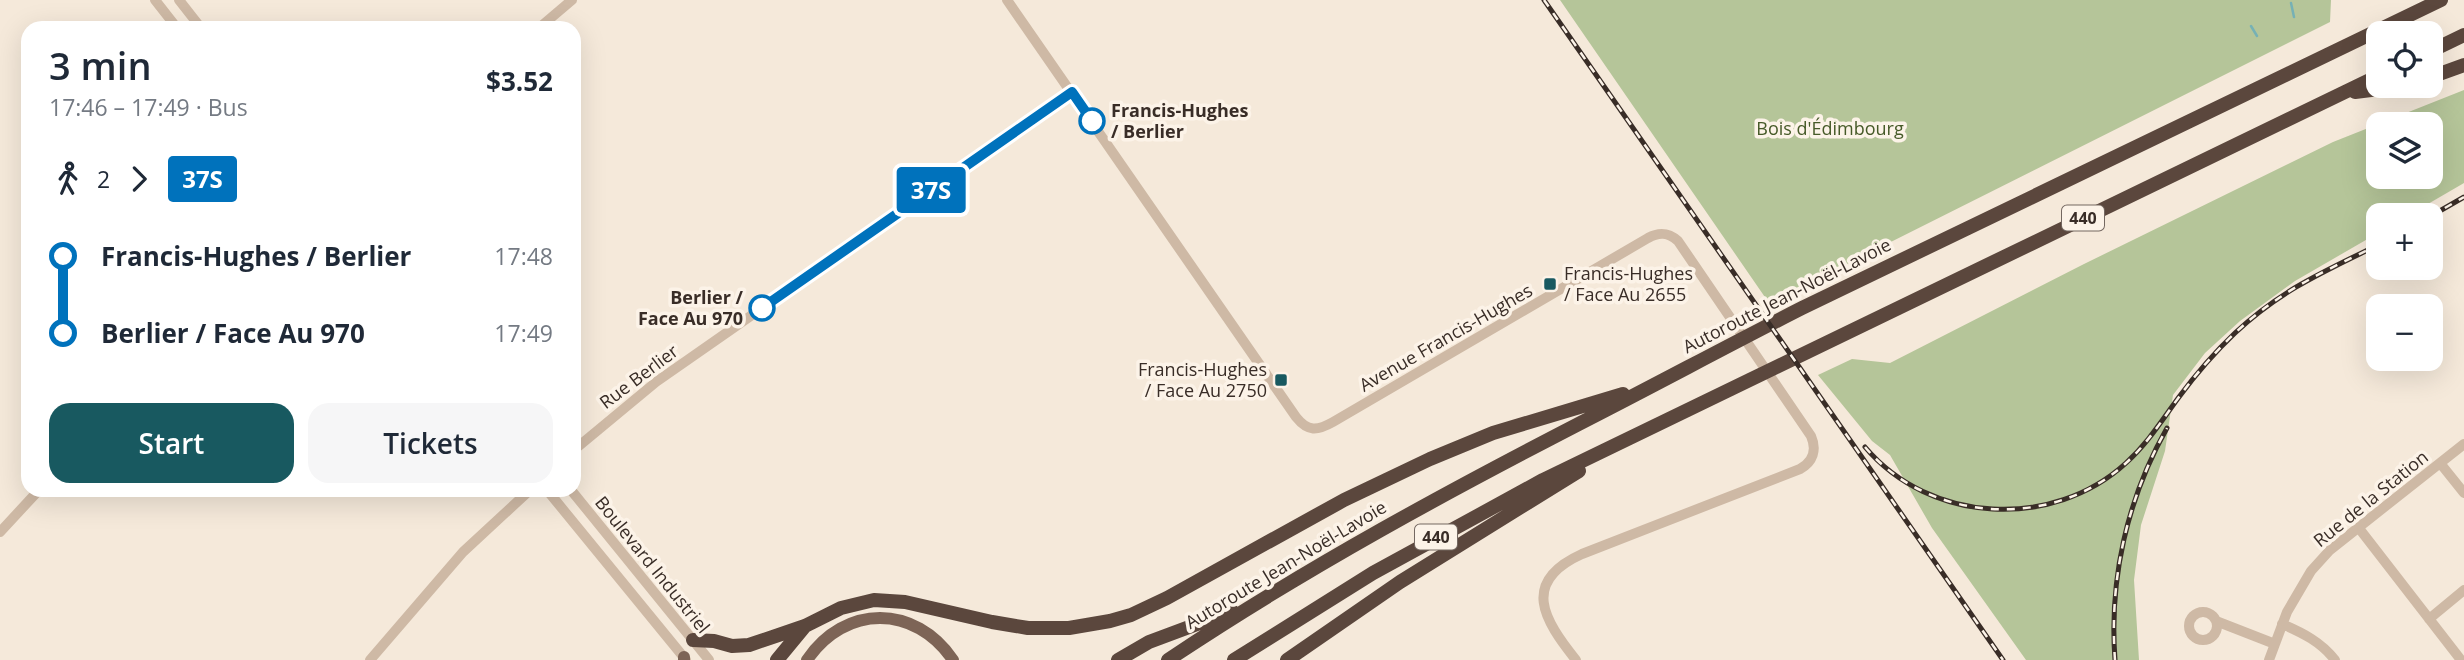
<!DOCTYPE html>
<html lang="en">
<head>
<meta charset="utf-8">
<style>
	:root { --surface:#fff; --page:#f6f6f7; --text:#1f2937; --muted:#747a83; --accent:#185960 }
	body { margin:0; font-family:"Open Sans",sans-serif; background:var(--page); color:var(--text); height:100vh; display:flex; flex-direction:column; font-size:26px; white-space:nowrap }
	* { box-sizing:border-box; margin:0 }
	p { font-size:23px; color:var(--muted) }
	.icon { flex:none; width:38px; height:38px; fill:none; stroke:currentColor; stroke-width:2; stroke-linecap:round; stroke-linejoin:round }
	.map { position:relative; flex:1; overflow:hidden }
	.details { position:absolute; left:21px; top:21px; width:560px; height:476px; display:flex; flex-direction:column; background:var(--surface); border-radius:21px; box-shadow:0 7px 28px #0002 }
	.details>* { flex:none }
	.badge { padding:0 14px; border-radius:5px; font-size:24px; line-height:46px }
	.fabs { position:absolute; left:2366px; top:21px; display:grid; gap:14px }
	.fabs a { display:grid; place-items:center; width:77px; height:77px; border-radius:14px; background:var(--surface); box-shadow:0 7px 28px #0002; font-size:35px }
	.map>.badge { position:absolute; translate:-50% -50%; box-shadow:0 0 0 4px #fff }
	.legs { display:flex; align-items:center; gap:10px; height:77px; padding:0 28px; font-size:23px }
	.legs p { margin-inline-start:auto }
	.head { display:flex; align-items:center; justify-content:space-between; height:119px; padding:0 28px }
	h1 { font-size:38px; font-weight:600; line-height:52px }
	.primary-button { display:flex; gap:14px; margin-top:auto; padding:14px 28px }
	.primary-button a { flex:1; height:80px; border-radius:21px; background:var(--accent); color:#fff; font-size:28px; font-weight:600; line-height:80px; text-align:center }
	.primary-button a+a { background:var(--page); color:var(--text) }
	ul { padding:0 28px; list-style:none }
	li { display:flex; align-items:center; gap:24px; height:77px; font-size:26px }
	li i { display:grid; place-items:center; width:10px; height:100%; margin:0 9px; background:currentColor }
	li i::after { content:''; width:18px; height:18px; margin:-9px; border:5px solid; border-radius:50%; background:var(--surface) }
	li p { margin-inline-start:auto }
	li:first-child i { background:linear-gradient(#0000 50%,currentColor 0) }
	li:last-child i { background:linear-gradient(currentColor 50%,#0000 0) }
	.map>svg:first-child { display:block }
	.green { fill:#b5c599; fill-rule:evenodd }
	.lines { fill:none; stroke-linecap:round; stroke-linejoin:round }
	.stream { stroke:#76b1b5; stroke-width:2.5 }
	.minor { stroke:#ceb9a5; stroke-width:10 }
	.major { stroke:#7d6456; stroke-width:12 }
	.highway { stroke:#5b473d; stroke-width:14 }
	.rail-casing { stroke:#392d27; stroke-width:5 }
	.rail { stroke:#fcf3e8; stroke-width:2.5; stroke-dasharray:8; stroke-linecap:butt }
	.line-1-casing { stroke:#fff; stroke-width:16 }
	.line-1 { stroke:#0072bc; stroke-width:10 }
	.stop-1-dot { fill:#fff; stroke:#0072bc; stroke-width:3.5 }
	.poi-dot { fill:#185960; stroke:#fcf3e8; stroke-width:2.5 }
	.labels { text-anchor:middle; stroke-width:7; stroke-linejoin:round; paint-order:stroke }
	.shield { fill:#fcf3e8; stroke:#746861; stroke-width:2 }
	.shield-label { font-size:16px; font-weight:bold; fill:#392d27 }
	.stop-label { font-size:18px; font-weight:bold; fill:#392d27; stroke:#fcf3e8; text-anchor:start }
	.park-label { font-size:18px; fill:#465a28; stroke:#fcf3e8 }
	.poi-label { font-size:18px; fill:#392d27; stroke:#fcf3e8; text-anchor:start }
	.street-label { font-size:18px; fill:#392d27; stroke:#fcf3e8 }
</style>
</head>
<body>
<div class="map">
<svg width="2464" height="660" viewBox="0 0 2464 660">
	<rect width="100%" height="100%" fill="#f5e9da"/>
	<path class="green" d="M1560 0H2331L2330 22 1769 303Z
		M2464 90V183L2409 215H2378V233L2295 281 2240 321 2205 353 2173 395 2165 451 2141 525 2134 580 2139 660H2026L1932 528 1890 455 1872 441 1818 375 1852 359 1890 363 2084 264 2333 142ZM2431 124V177H2378V124Z"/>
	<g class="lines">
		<path class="stream" d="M2291 3 2294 17
			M2251 26 2257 36"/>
		<path class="minor" d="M155 0 177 28
			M179 0 201 28
			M1007 0 1296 417C1308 432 1317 431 1333 422L1648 238C1659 232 1668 232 1678 241L1811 436C1817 450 1813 462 1800 469L1582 554C1520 582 1544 620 1576 660
			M539 28 572 0
			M574 450 656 382 1071 92
			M2440 463 2464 493
			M547 490 686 660
			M571 490 709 660
			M2358 527 2461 660
			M0 532 39 490
			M2189 626a14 14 0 1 1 28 0a14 14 0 1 1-28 0Z
			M2429 619 2464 590
			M2216 621 2275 644
			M2282 624C2303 633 2321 642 2335 660
			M370 660 463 552 530 490
			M2269 660 2287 612 2311 571 2330 550 2464 444"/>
		<path class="major" d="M684 657V660
			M807 660C845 604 915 604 953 660"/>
		<path class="highway" d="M2431 51 2464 35
			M2431 77 2464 65
			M2355 92 2403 86
			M693 640 714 641 732 646 749 645 805 626 841 608 874 600 905 602 992 622 1028 628H1069L1110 621 1131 615 1167 598 1344 500 1430 459 1493 433 1623 394
			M777 660 805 626
			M1118 660 1149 642 1232 611
			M1168 660C1307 567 1452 489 1600 413 1668 378 1735 342 1802 308L2441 0
			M1234 660 1373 573 1543 480 2378 76
			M1287 660 1400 582 1579 471"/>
		<defs>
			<path id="rail" d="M1544 0 2003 660
				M2431 216 2464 197
				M1865 447C1930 524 2053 530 2126 463 2148 443 2162 420 2179 397 2196 374 2214 353 2235 333 2281 290 2323 272 2378 245
				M2115 660C2109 579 2127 499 2167 428"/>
		</defs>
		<use href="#rail" class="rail-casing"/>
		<use href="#rail" class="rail"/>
	</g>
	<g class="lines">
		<defs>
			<path id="line-1" d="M762 308 1072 92 1092 121"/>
		</defs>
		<use href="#line-1" class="line-1-casing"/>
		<use href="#line-1" class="line-1"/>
	</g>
	<g class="stop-1-dot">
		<circle cx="1092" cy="121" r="12"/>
		<circle cx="762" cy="308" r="12"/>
	</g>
	<g class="poi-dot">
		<rect x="1543" y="277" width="14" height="14" rx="3.5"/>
		<rect x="1274" y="373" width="14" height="14" rx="3.5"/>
	</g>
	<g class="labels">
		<g class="shield">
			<rect x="2062" y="205.5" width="42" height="25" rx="5"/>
			<rect x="1415" y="524.5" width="42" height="25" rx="5"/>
		</g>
		<g class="shield-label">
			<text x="2083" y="224">440</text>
			<text x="1436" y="543">440</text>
		</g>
		<g class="stop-label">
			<text x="1111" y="117">Francis-Hughes<tspan x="1111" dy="21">/ Berlier</tspan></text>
			<text x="743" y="304" text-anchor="end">Berlier /<tspan x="743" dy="21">Face Au 970</tspan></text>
		</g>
		<g class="park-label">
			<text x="1830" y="135">Bois d'Édimbourg</text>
		</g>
		<g class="poi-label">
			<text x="1564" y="280">Francis-Hughes<tspan x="1564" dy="21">/ Face Au 2655</tspan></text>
			<text x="1267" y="376" text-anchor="end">Francis-Hughes<tspan x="1267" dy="21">/ Face Au 2750</tspan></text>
		</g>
		<g class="street-label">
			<text transform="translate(1787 296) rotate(-27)" y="6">Autoroute Jean-Noël-Lavoie</text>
			<text transform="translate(1446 338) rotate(-30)" y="6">Avenue Francis-Hughes</text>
			<text transform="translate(639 377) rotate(-37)" y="6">Rue Berlier</text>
			<text transform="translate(2371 499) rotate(-39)" y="6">Rue de la Station</text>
			<text transform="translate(652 565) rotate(51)" y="6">Boulevard Industriel</text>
			<text transform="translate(1286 565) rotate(-31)" y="6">Autoroute Jean-Noël-Lavoie</text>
		</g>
	</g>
</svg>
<div class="fabs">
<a><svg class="icon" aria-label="locate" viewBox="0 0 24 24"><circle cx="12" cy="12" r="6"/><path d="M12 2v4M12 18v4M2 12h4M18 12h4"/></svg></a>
<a><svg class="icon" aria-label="layers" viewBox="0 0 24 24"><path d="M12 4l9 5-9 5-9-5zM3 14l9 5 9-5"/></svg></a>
<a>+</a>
<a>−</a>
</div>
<b class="badge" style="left:931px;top:190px;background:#0072bc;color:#fff">37S</b>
<section class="details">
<div class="head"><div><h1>3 min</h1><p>17:46 – 17:49 · Bus</p></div><b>$3.52</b></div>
<div class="legs"><svg class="icon" aria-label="walk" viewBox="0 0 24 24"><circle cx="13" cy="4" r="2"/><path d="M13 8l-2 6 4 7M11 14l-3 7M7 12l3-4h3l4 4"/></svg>2<svg class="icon" aria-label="forward" viewBox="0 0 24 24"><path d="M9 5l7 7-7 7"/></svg><b class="badge" style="background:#0072bc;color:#fff">37S</b></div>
<ul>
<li><i style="color:#0072bc"></i><b>Francis-Hughes / Berlier</b><p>17:48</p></li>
<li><i style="color:#0072bc"></i><b>Berlier / Face Au 970</b><p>17:49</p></li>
</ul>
<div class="primary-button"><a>Start</a><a>Tickets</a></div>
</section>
</div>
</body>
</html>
